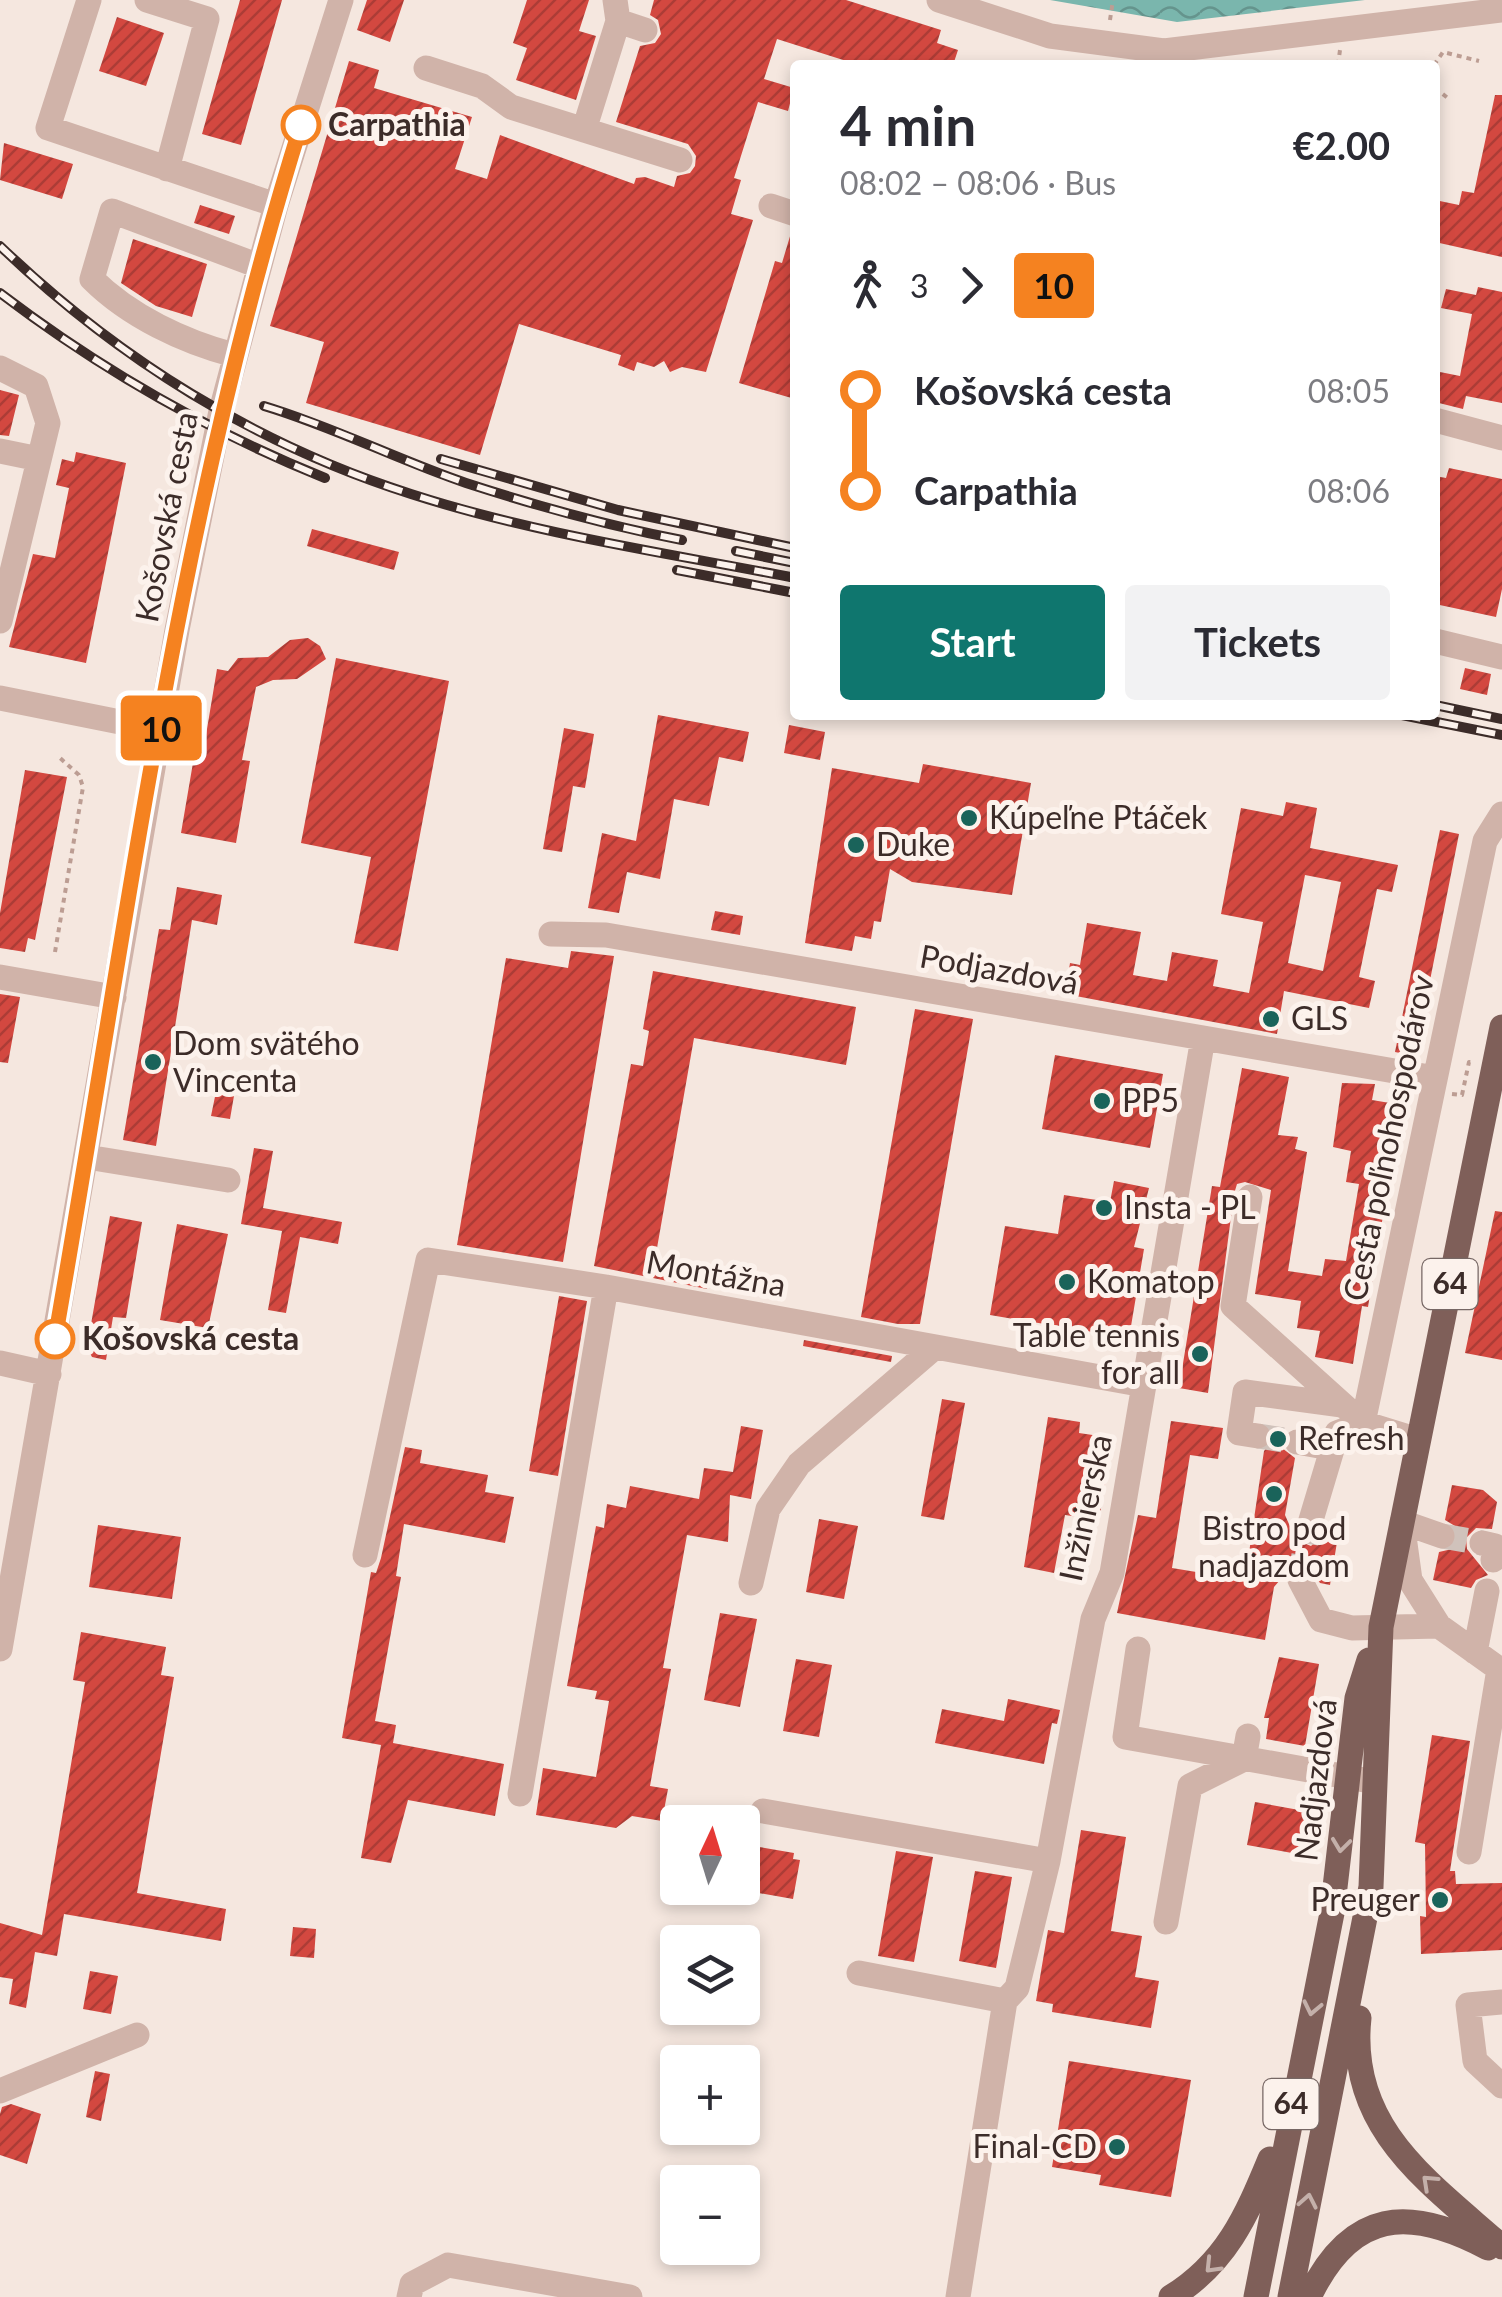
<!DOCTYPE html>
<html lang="en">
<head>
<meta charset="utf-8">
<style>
	:root { --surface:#fff; --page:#f2f2f3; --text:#2b2b33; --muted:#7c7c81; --accent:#0f766e }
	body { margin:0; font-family:Lato,sans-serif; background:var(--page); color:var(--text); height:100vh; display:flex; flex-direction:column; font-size:38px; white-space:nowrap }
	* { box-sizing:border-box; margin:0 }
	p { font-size:32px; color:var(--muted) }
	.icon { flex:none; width:55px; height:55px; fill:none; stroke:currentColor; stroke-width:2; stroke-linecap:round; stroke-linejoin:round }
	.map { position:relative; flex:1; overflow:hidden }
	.panel { position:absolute; left:790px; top:60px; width:650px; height:660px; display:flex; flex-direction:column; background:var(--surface); border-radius:10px; box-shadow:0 5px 15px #0003 }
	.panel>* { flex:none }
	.badge { padding:0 20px; border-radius:8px; font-size:35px; line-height:65px }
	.needle { width:65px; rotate:4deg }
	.tools { position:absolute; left:660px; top:1805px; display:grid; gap:20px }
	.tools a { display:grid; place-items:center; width:100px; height:100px; border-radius:10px; background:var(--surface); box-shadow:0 5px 15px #0003; font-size:50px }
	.map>.badge { position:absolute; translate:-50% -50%; box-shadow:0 0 0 5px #fff }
	.legs { display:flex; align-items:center; gap:15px; height:110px; padding:0 50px; font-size:32px }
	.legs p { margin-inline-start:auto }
	.summary { display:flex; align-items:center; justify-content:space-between; height:170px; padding:0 50px }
	h1 { font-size:55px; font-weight:700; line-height:75px }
	.action { display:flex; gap:20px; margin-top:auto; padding:20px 50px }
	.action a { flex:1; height:115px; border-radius:10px; background:var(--accent); color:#fff; font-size:40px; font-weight:700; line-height:115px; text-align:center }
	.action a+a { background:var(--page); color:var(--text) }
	ul { padding:0 50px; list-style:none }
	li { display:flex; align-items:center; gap:35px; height:100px; font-size:38px }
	li i { display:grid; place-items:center; width:15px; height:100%; margin:0 12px; background:currentColor }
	li i::after { content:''; width:25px; height:25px; margin:-12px; border:8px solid; border-radius:50%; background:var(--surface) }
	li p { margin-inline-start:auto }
	li:first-child i { background:linear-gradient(#0000 50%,currentColor 0) }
	li:last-child i { background:linear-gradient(currentColor 50%,#0000 0) }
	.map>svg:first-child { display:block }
	.water { fill:url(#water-waves) }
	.building { fill:url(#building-hatch); fill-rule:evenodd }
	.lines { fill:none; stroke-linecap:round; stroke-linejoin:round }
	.minor-tunnel { stroke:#d0c2bb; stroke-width:25; stroke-dasharray:25 12; stroke-linecap:butt }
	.path { stroke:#bc9d93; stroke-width:4; stroke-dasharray:5 5; stroke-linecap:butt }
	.minor { stroke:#d0b3a9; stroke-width:25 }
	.major { stroke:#7f5f59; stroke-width:25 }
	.rail-casing { stroke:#3c2c29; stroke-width:10 }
	.rail { stroke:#fcf2ec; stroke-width:6; stroke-dasharray:19; stroke-linecap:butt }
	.oneway { stroke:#c4b0aa }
	.line-1-casing { stroke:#fff; stroke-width:22 }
	.line-1 { stroke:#f58220; stroke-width:15 }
	.stop-1-dot { fill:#fff; stroke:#f58220; stroke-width:5 }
	.poi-dot { fill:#1a635a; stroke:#fcf2ec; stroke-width:4 }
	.labels { text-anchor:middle; stroke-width:10; stroke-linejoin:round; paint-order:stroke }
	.shield { fill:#fcf2ec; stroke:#766764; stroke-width:2.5 }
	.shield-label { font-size:30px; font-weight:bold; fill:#3c2c29 }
	.stop-label { font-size:32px; font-weight:bold; fill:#3c2c29; stroke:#fcf2ec; text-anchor:start }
	.street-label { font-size:32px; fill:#3c2c29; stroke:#fcf2ec }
	.poi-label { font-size:32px; fill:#3c2c29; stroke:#fcf2ec; text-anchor:start }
</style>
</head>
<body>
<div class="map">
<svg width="1502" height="2297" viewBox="0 0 1502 2297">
	<defs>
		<pattern id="water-waves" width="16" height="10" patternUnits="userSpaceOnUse" patternTransform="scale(2.5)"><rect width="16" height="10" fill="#7ab6ad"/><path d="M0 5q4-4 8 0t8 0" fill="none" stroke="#65948d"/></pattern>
		<pattern id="building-hatch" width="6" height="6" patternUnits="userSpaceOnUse" patternTransform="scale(2.5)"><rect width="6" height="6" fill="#d34840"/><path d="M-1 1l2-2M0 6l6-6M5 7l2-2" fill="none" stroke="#ac3c36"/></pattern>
	</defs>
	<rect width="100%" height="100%" fill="#f5e7df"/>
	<path class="water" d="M1050 0H1365L1177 22Z"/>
	<path class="building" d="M240 0H282L241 145 202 134Z
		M367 0H404L390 42 357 30Z
		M527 0H589L579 31 596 36 576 100 516 80 527 48 513 43Z
		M654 0H846L941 30 937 43 958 50 953 65H859L777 39 764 79 794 88 788 111 758 102 734 178 741 180 731 214 753 220 706 372 682 367 670 372 664 361 654 367 637 362 634 371 618 365 621 355 519 324 480 455 306 403 324 342 270 326 349 61 379 70 374 88 472 117 455 169 487 179 500 135 634 184 636 178 645 177 674 187 677 176 690 173 695 166 696 156 688 144 616 122 640 46 655 43 661 34 658 20 650 15Z
		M117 17 164 33 146 86 99 71Z
		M1495 95H1502V257L1435 242V200L1459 205 1462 191 1474 193Z
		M4 143 73 164 62 199 0 180Z
		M200 205 235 216 229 234 194 223Z
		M791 233H795V399L739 383 775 261 782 263Z
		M133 239 207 264 192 317 156 306 121 283Z
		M1478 287 1502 292V403L1466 396 1463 409 1435 402V371L1460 376 1472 314 1441 308 1446 289 1476 295Z
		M0 390 19 395 9 436 0 435Z
		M76 452 126 463 86 663 9 647 33 554 55 558 69 488 56 485 62 459 74 462Z
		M1449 468 1502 479V589L1496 617 1435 604V531L1440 505 1435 503V476L1446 478Z
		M312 529 399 552 394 570 307 546Z
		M308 638 320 646 326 659 297 679 273 680 256 687 242 760 250 761 236 843 181 833 195 751 203 753 217 669 228 671 238 658 268 657 290 640Z
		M336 658 449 681 398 951 354 943 371 857 301 843Z
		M1465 668 1491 674 1487 695 1460 689Z
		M658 715 749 732 743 762 719 757 709 806 674 799 660 879 627 872 619 913 588 908 602 833 636 841Z
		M789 725 825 732 820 760 784 753Z
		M564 728 594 734 585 788 573 786 562 852 543 849Z
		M923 764 1031 783 1012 895 912 882 890 869 881 922 874 921 871 939 855 936 852 951 805 943 832 768 919 783Z
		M25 770 67 777 35 940 28 938 25 952 0 948V913Z
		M1286 802 1317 808 1310 848 1398 865 1392 892 1377 889 1359 977 1375 981 1369 1008 1284 991 1277 1034 1065 994 1070 963 1080 965 1087 923 1141 932 1133 975 1167 981 1172 952 1218 960 1213 986 1249 993 1263 922 1221 914 1241 808 1283 816ZM1305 875 1341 882 1323 971 1288 963Z
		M1440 830 1459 834 1415 1056 1395 1052Z
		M177 887 222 895 217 925 192 920 156 1146 123 1140 159 929 170 930Z
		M715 911 743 916 740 935 711 930Z
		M571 951 614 956 563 1262 457 1245 506 958 568 968Z
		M653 971 856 1007 846 1065 694 1038 654 1265 710 1275 707 1289 594 1266 631 1064 643 1066 649 1031 643 1029Z
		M0 994 20 997 8 1063 0 1062Z
		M915 1009 973 1019 920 1324H898L861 1317Z
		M1055 1055 1163 1074 1150 1148 1042 1129Z
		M1242 1068 1289 1077 1278 1135 1298 1137 1295 1149 1307 1152 1288 1271 1322 1276 1325 1259 1346 1261 1359 1184 1346 1182 1351 1151 1333 1147 1342 1083 1375 1084 1372 1100 1408 1106 1396 1168 1391 1167 1368 1307 1362 1306 1353 1364 1315 1357 1320 1331 1297 1328 1301 1301 1255 1294 1271 1190 1245 1182 1237 1184 1234 1194 1208 1393 1179 1388 1212 1186 1220 1187Z
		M217 1087 235 1090 230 1119 211 1116Z
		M254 1148 273 1151 263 1208 342 1222 338 1244 300 1237 286 1313 268 1310 282 1231 241 1224Z
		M1114 1181 1149 1188 1134 1247 1144 1249 1129 1338 990 1315 1005 1226 1058 1234 1064 1195 1110 1202Z
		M1495 1211 1502 1212V1360L1465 1353Z
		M110 1216 142 1222 126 1318 113 1317 106 1360 92 1357 87 1347Z
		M177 1224 228 1234 208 1328 160 1320Z
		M559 1296 587 1301 558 1476 529 1471Z
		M804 1340 892 1356 891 1362 803 1346Z
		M942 1399 965 1403 944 1520 921 1516Z
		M1048 1417 1080 1422 1079 1433 1113 1438 1099 1520 1065 1515 1054 1573 1024 1567Z
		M1171 1421 1223 1428 1218 1459 1190 1455 1172 1568 1245 1580 1264 1451 1274 1439 1273 1429 1285 1431 1282 1448 1295 1458 1285 1515 1296 1540 1311 1546 1324 1533 1338 1536 1330 1585 1320 1583 1309 1567 1300 1564 1292 1566 1274 1587 1265 1640 1117 1613 1138 1515 1156 1518Z
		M741 1426 763 1430 751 1499 730 1495 728 1542 687 1535 663 1668 671 1669 650 1786 668 1789 662 1821 632 1816 616 1828 536 1815 543 1768 596 1777 609 1701 595 1699 597 1691 567 1686 596 1526 604 1528 607 1504 626 1508 630 1486 699 1499 704 1468 733 1472Z
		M405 1447 422 1450 420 1463 488 1475 485 1492 514 1497 505 1543 404 1524 396 1576 401 1577 375 1721 396 1725 393 1743 504 1764 495 1816 408 1800 391 1863 361 1858 381 1745 342 1738 371 1572 376 1573 381 1558Z
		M1452 1485 1483 1490 1497 1502 1492 1529 1476 1528 1466 1538 1467 1549 1488 1575 1476 1580 1471 1588 1433 1580 1439 1552 1452 1549 1458 1540 1455 1526 1445 1520Z
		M819 1519 858 1526 844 1599 806 1592Z
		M98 1525 181 1537 172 1599 89 1587Z
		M720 1613 757 1619 740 1707 704 1700Z
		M81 1632 166 1647 161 1675 174 1677 137 1893 226 1909 221 1941 64 1914 57 1956 35 1952 26 2008 9 2004 13 1979 0 1977V1923L42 1935 85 1682 73 1680Z
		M1279 1657 1319 1664 1305 1746 1266 1739 1269 1718H1264Z
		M796 1659 832 1665 819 1737 783 1731Z
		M1008 1699 1060 1710 1057 1724 1052 1723 1044 1764 935 1743 942 1709 1004 1721Z
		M1432 1735 1470 1741 1450 1871H1455L1456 1884 1502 1883V1950L1421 1954 1420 1916 1426 1917 1425 1844 1415 1842Z
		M1255 1802 1310 1812 1303 1855 1247 1845Z
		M1081 1830 1126 1837 1111 1931 1142 1936 1135 1977 1159 1981 1151 2028 1052 2012 1053 2004 1036 2001 1048 1930 1064 1933Z
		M742 1844 794 1853 793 1859 800 1860 793 1899 742 1890Z
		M896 1851 933 1857 914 1962 878 1956Z
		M975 1871 1012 1877 996 1968 959 1961Z
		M293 1927 316 1929 314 1958 290 1956Z
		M90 1971 118 1976 111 2014 83 2009Z
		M1069 2061 1191 2080 1171 2197 1099 2185 1101 2175 1052 2167Z
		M95 2071 110 2074 101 2121 86 2117Z
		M11 2104 41 2114 27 2164 0 2155V2114L2 2107Z"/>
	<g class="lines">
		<path class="minor-tunnel" d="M1258 1436 1297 1442
			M1442 1536 1482 1543
			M1300 1580 1308 1530"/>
		<path class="path" d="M1110 20 1113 0
			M1338 65 1340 50
			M1434 65 1443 52 1479 61
			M1435 88 1449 99
			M55 952 83 787 79 775 60 758
			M1452 1094 1462 1095 1469 1062 1475 1063"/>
		<path class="minor" d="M89 0 48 128 276 205
			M147 0 207 19 167 169
			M939 0 1050 36 1164 51 1502 10
			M618 21 645 30
			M426 68 482 86 511 107 680 160
			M584 130 618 21 615 0
			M771 206 795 214
			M234 355C184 342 129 316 92 279L112 211 259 266
			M0 368 36 386 48 423 0 621
			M1435 420 1502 438
			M0 451 39 459
			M1435 641 1502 657
			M0 698 160 730
			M551 934 606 935 1435 1078
			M0 977 114 997
			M87 1157 228 1180
			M1250 1197 1233 1306 1363 1423 1337 1433 1308 1530
			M0 1363 49 1374
			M1258 1436 1239 1433 1245 1392 1342 1405
			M1418 1440 1363 1423 1485 841 1502 814
			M1297 1442 1330 1448
			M1482 1543 1495 1546 1493 1560
			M365 1555 428 1260 606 1287
			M1300 1580 1321 1620 1352 1628 1439 1626 1502 1671
			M751 1583 768 1509 799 1464 935 1347
			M1439 1626 1410 1580 1402 1522 1442 1536
			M0 1649 177 630 221 411 276 205 341 0
			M1138 1649 1125 1737 1370 1781
			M1475 1652 1487 1591
			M520 1794 606 1287 1144 1385
			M763 1811 1048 1861
			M1469 1852 1499 1669
			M1166 1922 1190 1786 1244 1759 1248 1736
			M859 1973 1005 2001 1017 1988 1048 1861 1093 1619 1112 1573 1203 1038
			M1502 2002 1468 2005 1475 2061 1502 2086
			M0 2091 137 2035
			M409 2297 412 2284 448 2265 630 2297
			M958 2297 1005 2001"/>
		<path class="major" d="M1359 2018C1347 2128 1429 2182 1502 2247
			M1171 2297C1226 2263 1246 2217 1270 2159
			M1256 2297 1332 1913 1357 1698 1369 1660
			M1290 2297 1371 1887 1381 1627 1502 1027
			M1309 2297C1351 2209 1409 2206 1488 2248"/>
		<defs>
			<path id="rail" d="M0 246C117 358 256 445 411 494 535 534 667 553 795 578
				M0 293C100 369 208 431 325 478
				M264 406C334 427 398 460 466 483 537 506 609 526 682 540
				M441 459 618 510 795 548
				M736 551 795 563
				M677 570 795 593
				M1435 705 1502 719
				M1402 715 1502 735"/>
		</defs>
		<use href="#rail" class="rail-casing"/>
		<use href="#rail" class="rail"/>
	</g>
	<defs><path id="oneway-chevron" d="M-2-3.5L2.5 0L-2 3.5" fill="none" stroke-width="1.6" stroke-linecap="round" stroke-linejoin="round" transform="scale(2.5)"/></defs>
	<g class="oneway">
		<use href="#oneway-chevron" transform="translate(1341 1845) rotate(97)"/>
		<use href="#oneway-chevron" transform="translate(1312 2008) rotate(102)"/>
		<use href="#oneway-chevron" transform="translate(1429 2182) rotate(-137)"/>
		<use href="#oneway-chevron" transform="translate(1308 2201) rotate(-79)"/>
		<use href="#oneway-chevron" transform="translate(1212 2266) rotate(134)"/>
	</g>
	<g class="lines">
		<defs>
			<path id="line-1" d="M55 1339C126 933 177 519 301 125"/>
		</defs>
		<use href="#line-1" class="line-1-casing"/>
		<use href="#line-1" class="line-1"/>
	</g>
	<g class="stop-1-dot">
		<circle cx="301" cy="125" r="18"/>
		<circle cx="55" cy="1339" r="18"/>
	</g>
	<g class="poi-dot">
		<circle cx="969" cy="818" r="10"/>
		<circle cx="856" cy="845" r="10"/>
		<circle cx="1271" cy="1019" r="10"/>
		<circle cx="153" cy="1062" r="10"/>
		<circle cx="1102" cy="1101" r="10"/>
		<circle cx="1104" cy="1208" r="10"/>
		<circle cx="1067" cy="1282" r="10"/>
		<circle cx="1200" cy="1354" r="10"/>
		<circle cx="1278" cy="1439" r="10"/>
		<circle cx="1274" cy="1494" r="10"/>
		<circle cx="1440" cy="1900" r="10"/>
		<circle cx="1117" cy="2147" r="10"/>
	</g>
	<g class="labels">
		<g class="shield">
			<rect x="1422.5" y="1259" width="55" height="50" rx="8"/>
			<rect x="1263.5" y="2079" width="55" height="50" rx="8"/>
		</g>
		<g class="shield-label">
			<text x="1450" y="1294">64</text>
			<text x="1291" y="2114">64</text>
		</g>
		<g class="stop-label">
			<text x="328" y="136">Carpathia</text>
			<text x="82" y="1350">Košovská cesta</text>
		</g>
		<g class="street-label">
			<text transform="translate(167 517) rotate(-79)" y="11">Košovská cesta</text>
			<text transform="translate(999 970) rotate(10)" y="11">Podjazdová</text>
			<text transform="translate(1389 1138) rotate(-78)" y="11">Cesta poľnohospodárov</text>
			<text transform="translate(716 1274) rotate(10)" y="11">Montážna</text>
			<text transform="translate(1086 1508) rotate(-78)" y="11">Inžinierska</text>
			<text transform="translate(1316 1780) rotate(-83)" y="11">Nadjazdová</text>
		</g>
		<g class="poi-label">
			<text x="989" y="829">Kúpeľne Ptáček</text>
			<text x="876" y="856">Duke</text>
			<text x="1291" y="1030">GLS</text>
			<text x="173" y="1055">Dom svätého<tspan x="173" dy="37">Vincenta</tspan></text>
			<text x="1122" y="1112">PP5</text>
			<text x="1124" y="1219">Insta - PL</text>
			<text x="1087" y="1293">Komatop</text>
			<text x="1180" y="1347" text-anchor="end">Table tennis<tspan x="1180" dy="37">for all</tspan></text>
			<text x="1298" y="1450">Refresh</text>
			<text x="1274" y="1540" text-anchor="middle">Bistro pod<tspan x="1274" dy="37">nadjazdom</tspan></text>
			<text x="1420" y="1911" text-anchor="end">Preuger</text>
			<text x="1097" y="2158" text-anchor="end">Final-CD</text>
		</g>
	</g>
</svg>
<div class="tools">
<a><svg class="needle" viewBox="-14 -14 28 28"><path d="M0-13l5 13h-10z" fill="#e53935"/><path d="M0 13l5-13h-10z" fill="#7c7c81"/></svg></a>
<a><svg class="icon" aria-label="layers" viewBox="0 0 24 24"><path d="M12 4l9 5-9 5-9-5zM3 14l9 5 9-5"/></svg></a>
<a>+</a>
<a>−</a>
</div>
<b class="badge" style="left:161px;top:728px;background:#f58220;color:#111">10</b>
<section class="panel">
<div class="summary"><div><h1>4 min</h1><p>08:02 – 08:06 · Bus</p></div><b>€2.00</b></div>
<div class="legs"><svg class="icon" aria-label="walk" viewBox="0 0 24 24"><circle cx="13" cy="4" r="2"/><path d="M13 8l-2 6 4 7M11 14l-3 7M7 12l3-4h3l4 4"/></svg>3<svg class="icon" aria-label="forward" viewBox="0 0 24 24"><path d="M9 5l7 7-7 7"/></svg><b class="badge" style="background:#f58220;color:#111">10</b></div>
<ul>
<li><i style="color:#f58220"></i><b>Košovská cesta</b><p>08:05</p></li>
<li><i style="color:#f58220"></i><b>Carpathia</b><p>08:06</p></li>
</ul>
<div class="action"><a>Start</a><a>Tickets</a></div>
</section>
</div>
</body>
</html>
